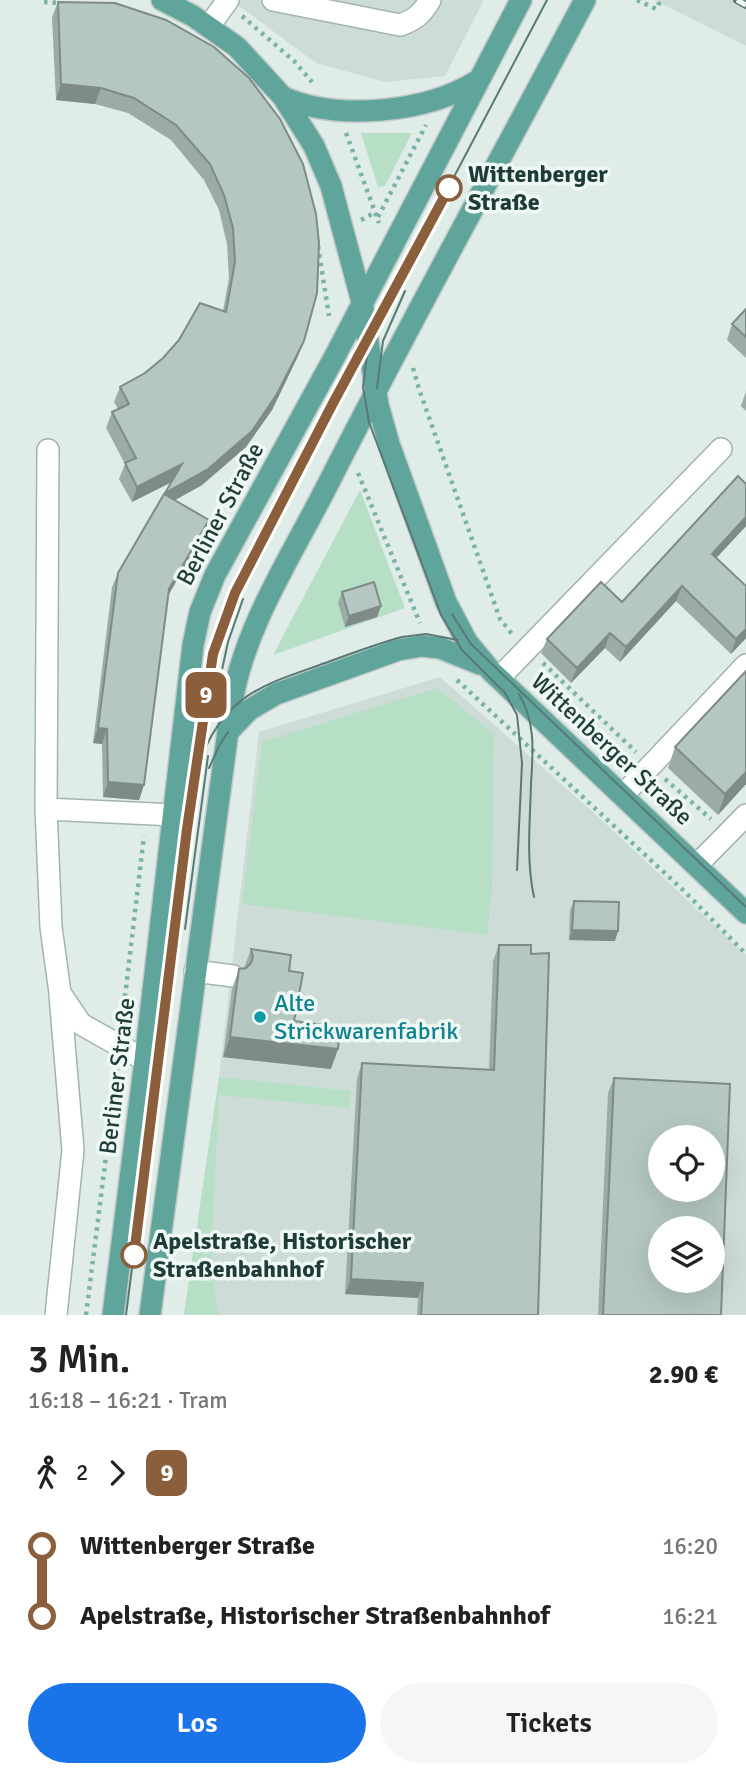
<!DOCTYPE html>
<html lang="de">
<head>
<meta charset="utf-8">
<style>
	:root { --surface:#fff; --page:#f6f6f6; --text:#222; --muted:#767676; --accent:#1a73e8 }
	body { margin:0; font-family:Signika,sans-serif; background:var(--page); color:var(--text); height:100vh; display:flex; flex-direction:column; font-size:26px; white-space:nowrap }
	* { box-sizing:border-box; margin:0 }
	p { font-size:23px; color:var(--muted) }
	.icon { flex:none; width:38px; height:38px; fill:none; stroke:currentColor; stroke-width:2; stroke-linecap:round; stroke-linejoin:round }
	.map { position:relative; height:1315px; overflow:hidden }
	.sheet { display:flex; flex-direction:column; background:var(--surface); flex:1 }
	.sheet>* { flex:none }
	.badge { padding:0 14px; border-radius:10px; font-size:24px; line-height:46px }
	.controls { position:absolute; left:648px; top:1125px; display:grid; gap:14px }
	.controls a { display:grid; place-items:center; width:77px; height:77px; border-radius:50%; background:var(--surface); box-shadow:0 7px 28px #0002; font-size:35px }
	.map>.badge { position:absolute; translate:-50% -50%; box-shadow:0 0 0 4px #fff }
	.legs { display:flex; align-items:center; gap:10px; height:77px; padding:0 28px; font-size:23px }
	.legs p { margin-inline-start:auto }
	.headline { display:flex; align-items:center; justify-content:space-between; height:119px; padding:0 28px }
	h1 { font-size:38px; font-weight:600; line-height:52px }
	.button { display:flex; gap:14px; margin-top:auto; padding:14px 28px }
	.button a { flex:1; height:80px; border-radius:42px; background:var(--accent); color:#fff; font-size:28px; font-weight:600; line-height:80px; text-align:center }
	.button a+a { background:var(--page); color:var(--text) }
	ul { padding:0 28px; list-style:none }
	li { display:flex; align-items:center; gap:24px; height:70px; font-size:26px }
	li i { display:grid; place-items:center; width:10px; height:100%; margin:0 9px; background:currentColor }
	li i::after { content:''; width:18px; height:18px; margin:-9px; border:5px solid; border-radius:50%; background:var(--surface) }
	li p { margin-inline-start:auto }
	li:first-child i { background:linear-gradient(#0000 50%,currentColor 0) }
	li:last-child i { background:linear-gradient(currentColor 50%,#0000 0) }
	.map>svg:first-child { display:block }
	.built { fill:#cddcd7; fill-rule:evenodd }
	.green { fill:#b6dfc6 }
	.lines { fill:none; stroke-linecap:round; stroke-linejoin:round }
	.minor-casing { stroke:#a2b4b0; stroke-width:24 }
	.major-casing { stroke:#c0c9c7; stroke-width:24 }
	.path { stroke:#7db2a8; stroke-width:4.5; stroke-dasharray:3.5 5; stroke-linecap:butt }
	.minor { stroke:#fff; stroke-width:21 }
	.major { stroke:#60a59b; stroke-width:21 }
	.tram { stroke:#597974; stroke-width:2 }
	.rail-casing { stroke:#597974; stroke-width:8 }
	.rail { stroke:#f0f8f5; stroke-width:5; stroke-dasharray:16; stroke-linecap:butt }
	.wall { fill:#9baba6 }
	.shaded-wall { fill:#7e8b87 }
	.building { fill:#b4c7c1; stroke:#7e8b87; stroke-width:2; fill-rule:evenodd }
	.line-1-casing { stroke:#fff; stroke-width:16 }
	.line-1 { stroke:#8b5e3c; stroke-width:10 }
	.stop-1-dot { fill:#fff; stroke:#8b5e3c; stroke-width:3.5 }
	.culture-dot { fill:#0f9aa8; stroke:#f0f8f5; stroke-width:2.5 }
	.labels { text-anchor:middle; stroke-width:7; stroke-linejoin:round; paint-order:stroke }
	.stop-label { font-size:24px; font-weight:bold; fill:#1f3d38; stroke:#f0f8f5; text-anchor:start }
	.street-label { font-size:24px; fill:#1f3d38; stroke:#f0f8f5 }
	.culture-label { font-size:24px; fill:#0d838f; stroke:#f0f8f5; text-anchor:start }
</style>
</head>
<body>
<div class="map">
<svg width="746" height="1315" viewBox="0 0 746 1315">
	<rect width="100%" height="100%" fill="#dfece8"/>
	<path class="built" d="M231 0H484L445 76 385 82 316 63Z
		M654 0H746V46Z
		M440 677 593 812 746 955V1315H184L219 1077 259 732ZM660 1138H712V1190H660ZM660 1228H712V1281H660Z"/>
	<path class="green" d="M361 133H412L385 186 378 187Z
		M360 490 405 608 273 655Z
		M437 688 494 734 492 888 487 935 242 904 262 742Z
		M219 1077 350 1091V1108L219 1095 211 1257 218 1315H184Z"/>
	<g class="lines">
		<defs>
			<path id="minor" d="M273 0 400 25C415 20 422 14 430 0
				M209 26 228 0
				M48 450 46 809 51 927 60 993 81 1024 145 1060
				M499 678 721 449
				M623 795 746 665
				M46 809 175 815
				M697 865 746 815
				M195 971 233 976
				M56 1315 73 1150 60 995"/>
			<path id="major" d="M162 0 193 16 237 47 283 97 314 146 331 186 362 302 378 405 389 444 446 602 467 642 491 671 746 913
				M283 97C337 121 426 113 477 81
				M228 732 249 710 276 694 398 650 422 646 440 648 480 664
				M113 1315 145 1060 193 645 200 612 215 575 335 356 521 0
				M150 1315 231 708C243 628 291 557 327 486 410 322 499 162 585 0"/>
		</defs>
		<use href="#minor" class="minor-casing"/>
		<use href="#major" class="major-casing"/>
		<path class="path" d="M637 0 656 9 659 4 657 0
			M44 2 61 3
			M242 16 294 61 312 82
			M346 133 379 223
			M378 217 426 125
			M361 220 376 212
			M318 246 329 316
			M413 368 419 389 500 619 512 634
			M358 473 420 623
			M543 663 636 752
			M457 680 684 891 746 954
			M665 779 711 819
			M122 1022 144 836
			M86 1315 117 1069"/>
		<use href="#minor" class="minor"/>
		<use href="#major" class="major"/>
		<path class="tram" d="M368 347 363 387 369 422 441 615 462 650 505 693 517 715 522 763 517 870
			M377 388 383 341 405 291
			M452 614 471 644 746 907
			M519 694C536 723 533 752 531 784 530 822 526 860 534 897
			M214 707 228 642 243 599
			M203 753C229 692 267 684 325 663 350 654 376 644 402 637L426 634 458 640
			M209 768 219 746 228 732
			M185 929 208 756
			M126 1315 205 701 213 654 235 593 547 0"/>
		<defs>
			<path id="rail" d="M737 0 746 5"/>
		</defs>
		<use href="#rail" class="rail-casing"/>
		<use href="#rail" class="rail"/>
	</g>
	<path class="wall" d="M58 2 166 20 304 341 298 356 272 410 246 447 202 485 175 500 209 520 203 535 168 596 144 785 139 800 103 797 102 744 93 743 112 587 118 573 171 482 132 502 119 479 125 464 106 428 112 412 118 409 114 402 120 387 145 373 223 311 229 278 227 244 219 210 204 180 171 140 128 113 95 104 56 100 52 17Z
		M746 309V358L727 340 732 324Z
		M746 391V411L741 406Z
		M746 484V526L716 558 746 586V638L731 654 676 601 620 662 605 648 571 683 541 653 547 639 622 602Z
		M342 592 381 606 377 617 345 627 338 603Z
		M746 671V784L718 815 668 768 675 747Z
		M574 901 615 941 569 940 570 910Z
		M499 945 531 954 538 1315H417L418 1298 345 1294 357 1078 362 1063 489 1069 493 961Z
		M251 949 289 971 294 1021 331 1069 223 1057 232 989 239 969 244 968Z
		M614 1078 721 1315H598L608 1093Z"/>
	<path class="shaded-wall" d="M61 84 101 88 95 104 56 100Z
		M304 341 298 356 272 410 246 447 202 485 159 509 165 493Z
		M182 464 176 480 132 502 137 487Z
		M746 517V526L707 568 712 554Z
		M209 520 203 535 163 604 169 589Z
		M682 586 676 601 620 662 626 647Z
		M381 606 377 617 345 627 349 616Z
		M746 629V638L731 654 736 639Z
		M610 633 605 648 571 683 577 668Z
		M98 728 107 729 102 744 93 743Z
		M746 772V784L718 815 725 794Z
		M108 782 144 785 139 800 103 797Z
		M572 930 618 931 615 941 569 940Z
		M230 1037 338 1049 331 1069 223 1057Z
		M351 1279 423 1283 418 1298 345 1294Z"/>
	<path class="building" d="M58 2 115 3 166 20 214 47 249 78 280 119 303 164 316 214 319 243 317 293 304 341 277 394 252 431 208 469 165 493 182 464 137 487 125 463 136 458 112 412 129 404 120 387 145 373 163 358 179 340 200 303 226 312 235 262 233 228 224 195 210 164 176 125 134 98 101 88 61 84Z
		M746 309V337L732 324Z
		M738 476 746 484V517L712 554 746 586V629L736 639 682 586 626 647 610 633 577 668 547 639 601 582 622 602Z
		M164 494 209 520 169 589 144 785 108 782 107 729 98 728 118 573Z
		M374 582 381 606 349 616 342 592Z
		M746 671V772L725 794 675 747Z
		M574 901 619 902 618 931 572 930Z
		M499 945H531V954L549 953 538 1315H421L423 1283 351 1279 362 1063 494 1070Z
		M251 949 291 955 289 971 303 973 294 1021 340 1027 338 1049 230 1037 239 969 246 968 251 963 253 957Z
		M614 1078 730 1084 721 1315H603ZM660 1138H712V1190H660ZM660 1228H712V1281H660Z"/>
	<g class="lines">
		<defs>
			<path id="line-1" d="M134 1255 187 829 213 654 235 593 332 405 449 188"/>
		</defs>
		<use href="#line-1" class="line-1-casing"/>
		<use href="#line-1" class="line-1"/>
	</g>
	<g class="stop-1-dot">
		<circle cx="449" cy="188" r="12"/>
		<circle cx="134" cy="1255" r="12"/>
	</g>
	<circle class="culture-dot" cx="260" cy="1017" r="7"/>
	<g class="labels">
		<g class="stop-label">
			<text x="468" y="182">Wittenberger<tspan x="468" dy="28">Straße</tspan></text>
			<text x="153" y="1249">Apelstraße, Historischer<tspan x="153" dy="28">Straßenbahnhof</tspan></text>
		</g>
		<g class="street-label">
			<text transform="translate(220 514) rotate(-62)" y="8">Berliner Straße</text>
			<text transform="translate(612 749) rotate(43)" y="8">Wittenberger Straße</text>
			<text transform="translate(117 1076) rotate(-83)" y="8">Berliner Straße</text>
		</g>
		<g class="culture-label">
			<text x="274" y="1011">Alte<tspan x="274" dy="28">Strickwarenfabrik</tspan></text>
		</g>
	</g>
</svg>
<div class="controls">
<a><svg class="icon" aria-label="locate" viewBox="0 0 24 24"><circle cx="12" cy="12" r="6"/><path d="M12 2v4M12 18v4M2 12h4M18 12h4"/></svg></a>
<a><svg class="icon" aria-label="layers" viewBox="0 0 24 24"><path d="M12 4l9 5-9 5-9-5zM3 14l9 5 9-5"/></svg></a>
</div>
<b class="badge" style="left:206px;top:695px;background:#8b5e3c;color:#fff">9</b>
</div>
<section class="sheet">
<div class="headline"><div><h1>3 Min.</h1><p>16:18 – 16:21 · Tram</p></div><b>2.90 €</b></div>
<div class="legs"><svg class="icon" aria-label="walk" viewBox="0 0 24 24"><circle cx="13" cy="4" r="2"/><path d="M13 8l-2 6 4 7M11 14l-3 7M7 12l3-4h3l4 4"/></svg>2<svg class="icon" aria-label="forward" viewBox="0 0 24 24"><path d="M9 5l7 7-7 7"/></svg><b class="badge" style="background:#8b5e3c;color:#fff">9</b></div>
<ul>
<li><i style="color:#8b5e3c"></i><b>Wittenberger Straße</b><p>16:20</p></li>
<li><i style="color:#8b5e3c"></i><b>Apelstraße, Historischer Straßenbahnhof</b><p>16:21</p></li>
</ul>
<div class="button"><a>Los</a><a>Tickets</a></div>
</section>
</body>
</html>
